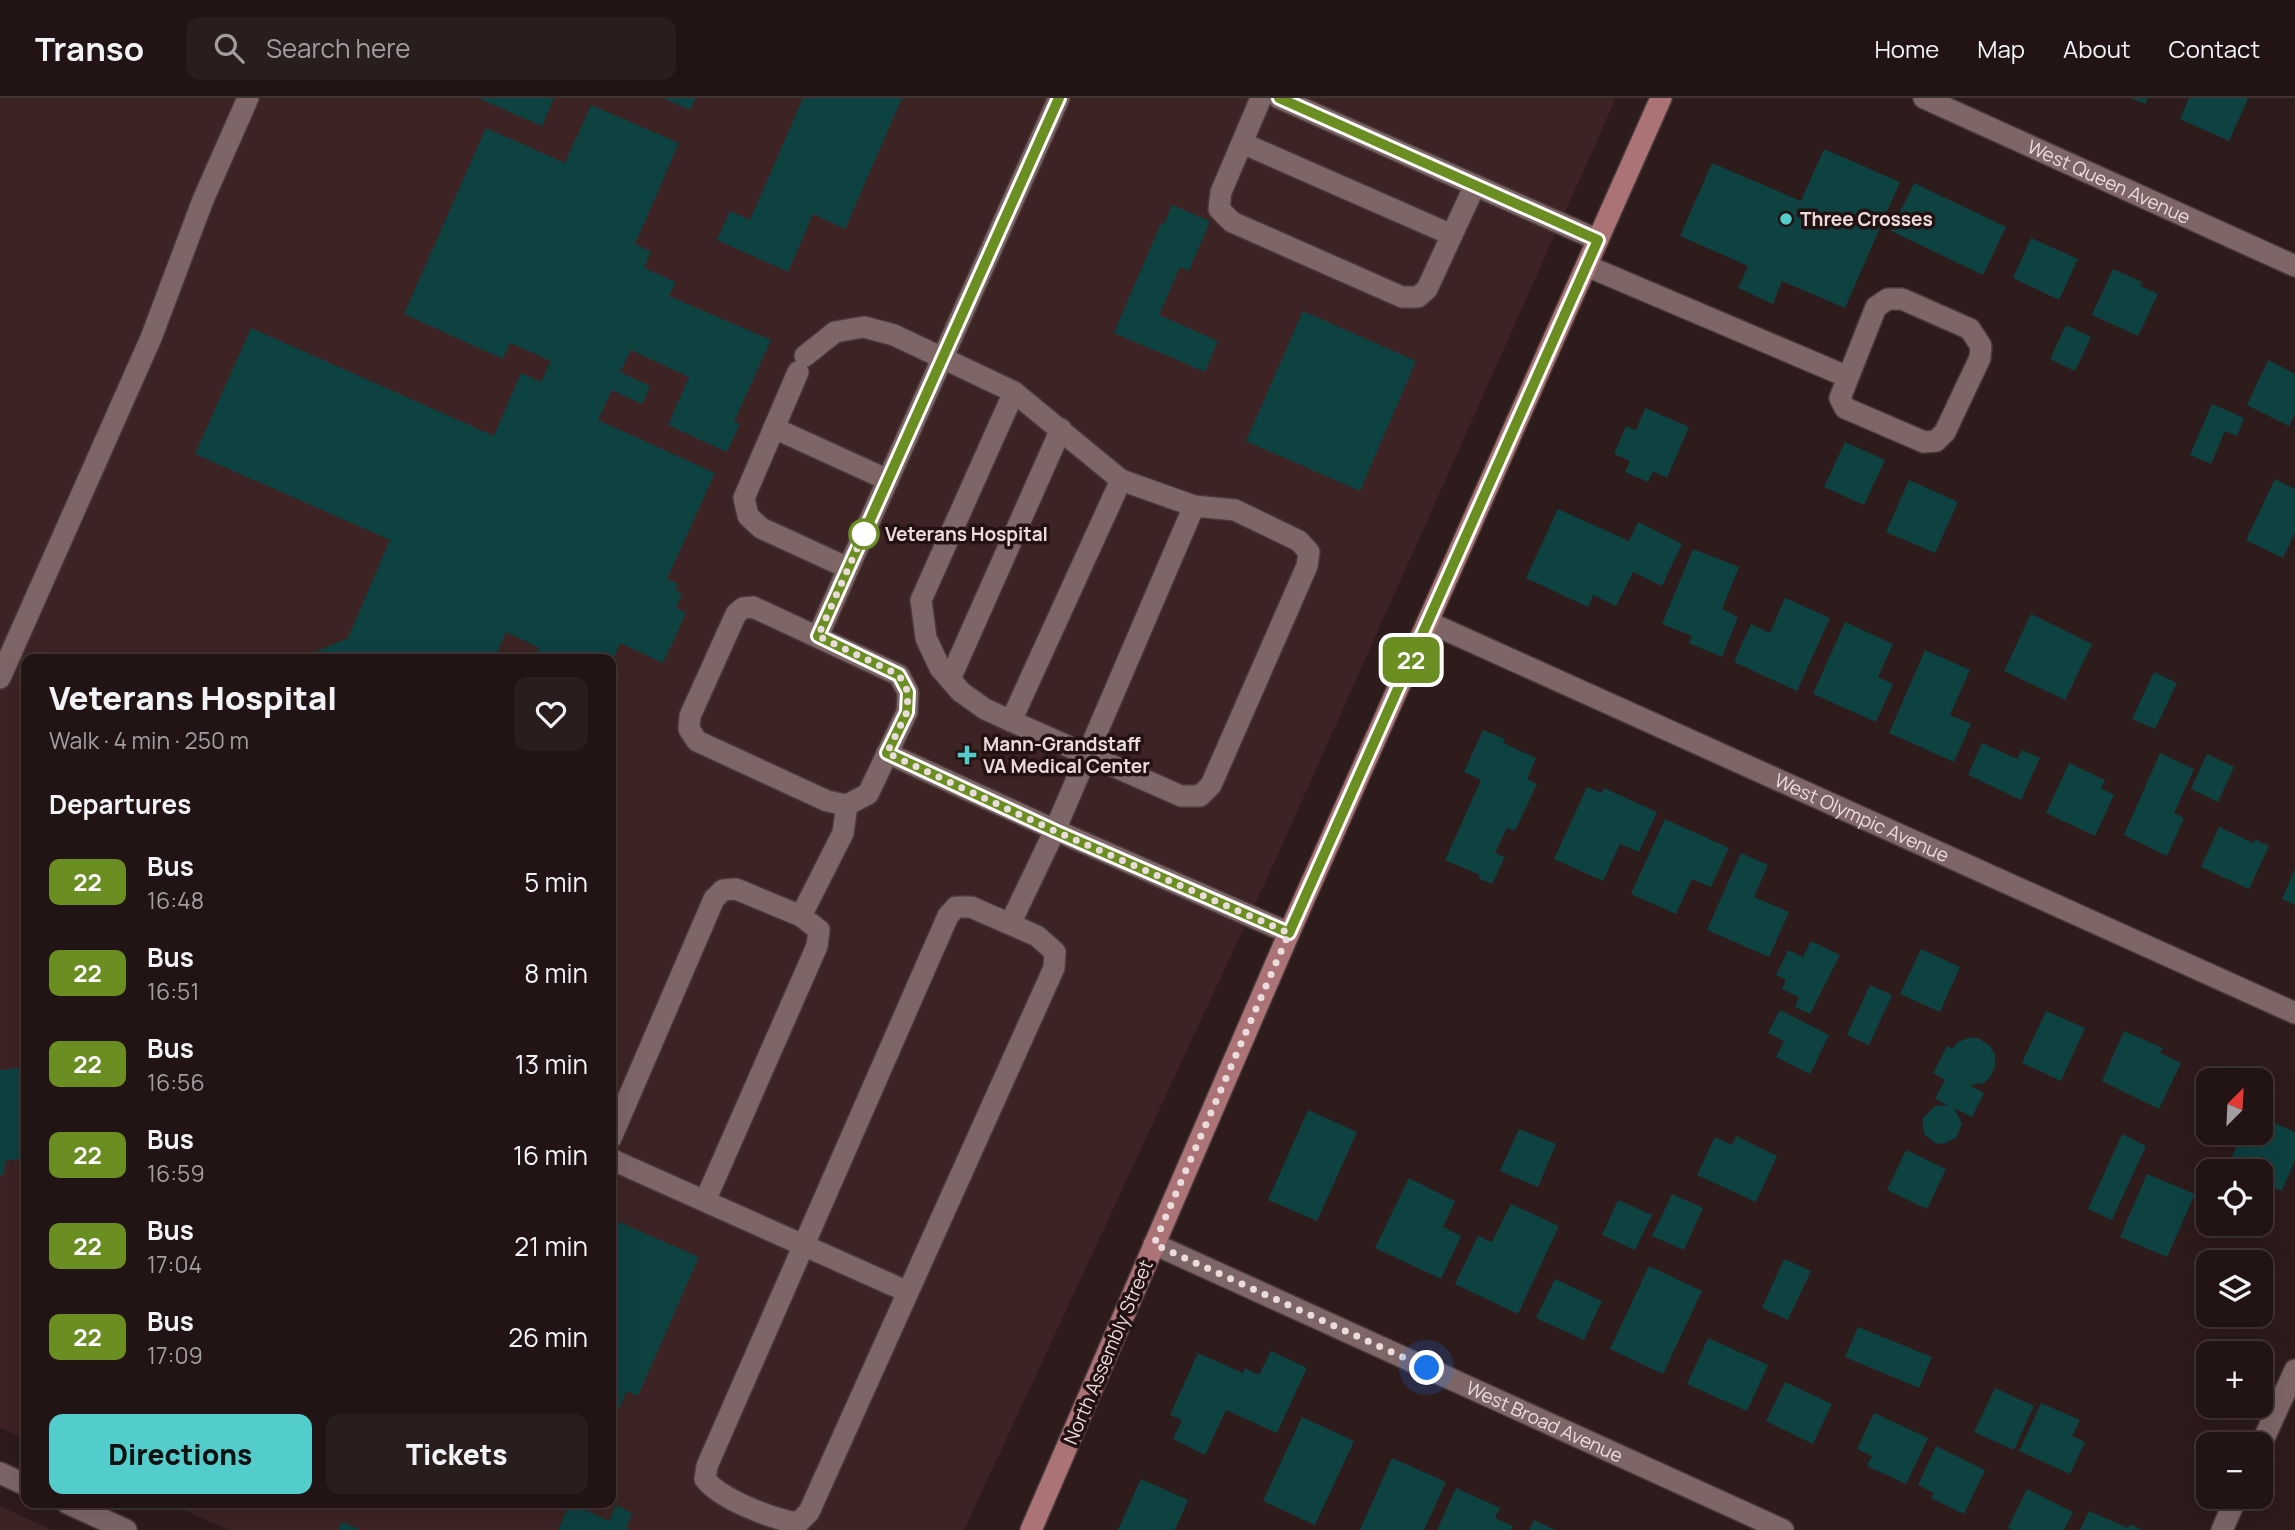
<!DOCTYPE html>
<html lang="en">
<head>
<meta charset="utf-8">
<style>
	:root { --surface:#221415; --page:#2a1d1e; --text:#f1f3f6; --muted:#a29ea0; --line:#3f3334; --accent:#53cdcb }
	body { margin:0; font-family:Manrope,sans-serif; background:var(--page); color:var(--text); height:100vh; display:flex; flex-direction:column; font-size:26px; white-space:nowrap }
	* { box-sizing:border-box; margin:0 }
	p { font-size:23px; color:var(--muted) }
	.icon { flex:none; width:38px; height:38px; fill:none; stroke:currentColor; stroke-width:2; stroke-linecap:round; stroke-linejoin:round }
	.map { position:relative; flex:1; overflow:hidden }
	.drawer { position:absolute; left:21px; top:556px; width:595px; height:854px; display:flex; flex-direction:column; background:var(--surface); border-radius:14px; box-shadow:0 7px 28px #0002,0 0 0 2px var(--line) }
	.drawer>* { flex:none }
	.badge { padding:0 14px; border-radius:10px; font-size:24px; line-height:46px }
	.needle { width:46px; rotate:24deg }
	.tools { position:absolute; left:2196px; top:970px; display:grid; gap:14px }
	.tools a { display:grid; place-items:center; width:77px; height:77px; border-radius:14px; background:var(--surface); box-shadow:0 7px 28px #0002,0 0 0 2px var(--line); font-size:35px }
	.you { position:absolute; width:35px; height:35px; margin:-18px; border:5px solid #fff; border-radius:50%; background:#1a73e8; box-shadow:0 0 0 10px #1a73e833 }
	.map>.badge { position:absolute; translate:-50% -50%; box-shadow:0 0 0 4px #fff }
	h2 { padding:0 28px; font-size:26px; line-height:63px }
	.round { display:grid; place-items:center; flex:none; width:74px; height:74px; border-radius:14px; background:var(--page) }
	.overview { display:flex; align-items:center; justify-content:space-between; height:119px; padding:0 28px }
	h1 { font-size:33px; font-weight:800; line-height:52px }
	.cta { display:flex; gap:14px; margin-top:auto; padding:14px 28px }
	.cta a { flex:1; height:80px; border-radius:14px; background:var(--accent); color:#111; font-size:28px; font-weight:800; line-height:80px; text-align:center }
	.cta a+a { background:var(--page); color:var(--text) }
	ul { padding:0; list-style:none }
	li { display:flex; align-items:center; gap:21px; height:91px; padding:0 28px }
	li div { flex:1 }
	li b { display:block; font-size:26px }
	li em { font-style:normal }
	li .badge { min-width:77px; font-weight:700; text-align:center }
	header { display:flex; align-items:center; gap:42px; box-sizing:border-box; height:98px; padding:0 35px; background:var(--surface); border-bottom:2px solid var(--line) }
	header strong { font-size:33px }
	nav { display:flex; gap:38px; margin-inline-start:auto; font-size:24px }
	.search { width:490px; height:63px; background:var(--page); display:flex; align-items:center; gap:18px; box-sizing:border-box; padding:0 24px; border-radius:14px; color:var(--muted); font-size:26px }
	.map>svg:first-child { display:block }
	.built { fill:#3d2324 }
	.building { fill:#0d4241 }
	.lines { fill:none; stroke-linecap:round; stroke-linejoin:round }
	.minor-casing { stroke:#49393a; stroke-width:24 }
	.major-casing { stroke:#49393a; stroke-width:24 }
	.minor { stroke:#7e6667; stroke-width:21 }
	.major { stroke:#ac7377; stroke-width:21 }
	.line-casing { stroke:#fff; stroke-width:16 }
	.line { stroke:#6b8e23; stroke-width:10 }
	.walk { stroke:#eadcdd; stroke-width:7; stroke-dasharray:0 12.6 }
	.poi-dot { fill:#53cdcb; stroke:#241213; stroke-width:2.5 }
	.stop-dot { fill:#fff; stroke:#6b8e23; stroke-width:3.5 }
	.labels { text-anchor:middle; stroke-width:7; stroke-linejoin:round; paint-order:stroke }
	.street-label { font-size:19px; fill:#eadcdd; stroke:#241213 }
	.poi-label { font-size:19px; font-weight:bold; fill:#eadcdd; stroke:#241213; text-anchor:start }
	.stop-label { font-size:19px; font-weight:bold; fill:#eadcdd; stroke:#241213; text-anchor:start }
</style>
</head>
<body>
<header>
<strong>Transo</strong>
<div class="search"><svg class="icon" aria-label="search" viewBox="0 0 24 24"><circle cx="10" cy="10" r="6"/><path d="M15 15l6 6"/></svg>Search here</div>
<nav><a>Home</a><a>Map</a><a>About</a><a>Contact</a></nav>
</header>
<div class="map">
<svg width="2295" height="1432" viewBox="0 0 2295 1432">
	<rect width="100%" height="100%" fill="#2e1b1c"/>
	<path class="built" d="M0 0H1616L1280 752 964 1432H228L168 1405H611V562H26V1341L0 1330Z
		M0 1408 52 1432H0Z"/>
	<path class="building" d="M478 0H554L542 28Z
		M663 0H696L690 12Z
		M803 0H902L845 131 813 116 788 174 717 142 730 113 750 122Z
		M2131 0H2148L2145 6Z
		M2189 0H2245L2248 1 2229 43 2180 21Z
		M591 7 679 45 635 146 651 154 644 170 676 184 669 198 771 242 734 324 740 326 727 354 668 327 689 279 631 252 620 274 650 288 642 306 612 292 598 322 715 375 667 481 678 486 675 492 682 495 676 510 686 515 663 565 620 545 611 566V562H533L539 550 506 534 494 562H296L348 540 390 442 195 356 251 230 494 338 521 275 541 284 551 263 510 245 503 261 404 216 486 30 565 65Z
		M1824 51 1900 84 1845 210 1782 183 1773 206 1738 190 1748 168 1680 138 1712 65 1801 103Z
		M1914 85 2006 129 1983 177 1891 133Z
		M1172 107 1210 123 1189 173 1180 169 1159 217 1218 243 1205 274 1114 235 1161 125 1164 126Z
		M2031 140 2078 161 2059 202 2013 180Z
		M2113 171 2142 184 2140 188 2158 196 2138 238 2092 217Z
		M1303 213 1416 263 1360 393 1246 343Z
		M2066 227 2091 239 2075 273 2050 261Z
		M2268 262 2295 276V316L2289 328 2247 307Z
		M2212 306 2244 320 2237 338 2225 333 2211 366 2190 357Z
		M1645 310 1689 329 1667 380 1653 373 1648 384 1625 374 1630 363 1614 356 1626 328 1636 332Z
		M1845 344 1885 362 1864 407 1824 389Z
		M2275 381 2295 391V434L2283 460 2246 442Z
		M1909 382 1958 404 1935 455 1886 434Z
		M1558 411 1629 443 1638 424 1682 446 1662 488 1633 474 1616 508 1593 497 1588 509 1526 480Z
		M1693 451 1739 469 1722 511 1738 519 1722 559 1689 545 1692 538 1662 526Z
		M1785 500 1830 520 1797 593 1734 564 1751 526 1770 535Z
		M2031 516 2092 546 2065 602 2004 573Z
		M1845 524 1893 546 1878 579 1893 586 1876 624 1813 596Z
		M1925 552 1970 572 1950 617 1971 626 1954 664 1889 635Z
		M2154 574 2177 585 2155 631 2132 621Z
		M1483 632 1505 641 1503 645 1536 660 1527 681 1537 686 1515 733 1507 730 1495 755 1505 759 1492 786 1478 780 1480 777 1445 762 1481 682 1464 674Z
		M1982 645 2017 661 2022 652 2040 660 2021 702 1968 677Z
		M2160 655 2194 671 2174 715 2184 720 2167 758 2124 737Z
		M2207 656 2234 669 2218 704 2191 691Z
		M2069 665 2105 682 2101 690 2114 697 2095 738 2046 715Z
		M1587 689 1602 695 1604 690 1657 714 1639 754 1620 746 1603 783 1554 761Z
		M1665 721 1729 750 1711 789 1692 781 1676 816 1631 796Z
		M2219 729 2253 745 2255 741 2269 748 2249 791 2201 769Z
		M1741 755 1768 767 1754 799 1789 814 1769 859 1707 832Z
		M2295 771V807L2282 801Z
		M1811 843 1840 857 1810 916 1795 909 1799 899 1782 891 1786 882 1776 877 1788 852 1803 859Z
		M1921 851 1960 869 1940 914 1900 896Z
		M1870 887 1892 897 1869 947 1847 937Z
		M1780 912 1829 937 1810 976 1776 959 1784 943 1768 935Z
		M2046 913 2085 930 2061 983 2022 965Z
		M2124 933 2163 950 2160 955 2181 965 2159 1011 2102 983Z
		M1969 940H1978L1990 948 1995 956V969L1990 979 1984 985 1969 987 1984 995 1972 1019 1954 1010 1962 1026 1956 1040 1943 1046 1935 1045 1925 1037 1923 1029V1020L1935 1008 1948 1007 1935 1001 1945 982 1933 975 1947 948 1952 951 1958 944Z
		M26 969V1060L5 1063 4 1077H0V972Z
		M1308 1012 1357 1034 1317 1123 1268 1102Z
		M2261 1019 2295 1034V1062L2282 1093 2261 1084V1073H2234L2227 1070 2243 1034H2261Z
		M1519 1031 1556 1046 1538 1089 1500 1073Z
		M2122 1036 2146 1048 2112 1122 2088 1111Z
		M1736 1038 1777 1058 1756 1104 1697 1077 1715 1039 1732 1047Z
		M1906 1052 1946 1071 1927 1111 1887 1092Z
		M2147 1076 2195 1096 2167 1159 2120 1139Z
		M1409 1080 1455 1103 1443 1129 1461 1138 1441 1181 1375 1150Z
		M1672 1096 1703 1110 1684 1152 1652 1138Z
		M1618 1102 1652 1117 1635 1152 1602 1137Z
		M1511 1106 1559 1128 1518 1216 1455 1186 1478 1138 1492 1144Z
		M619 1124 699 1159 638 1298 627 1293 616 1317 611 1315V1144Z
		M1784 1161 1811 1173 1788 1222 1762 1210Z
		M1649 1168 1702 1193 1663 1276 1610 1251Z
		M1555 1181 1602 1203 1584 1242 1536 1220Z
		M1858 1229 1932 1259 1919 1290 1845 1259Z
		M1708 1240 1768 1267 1747 1313 1687 1286Z
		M1271 1253 1307 1270 1277 1335 1226 1312 1205 1357 1173 1341 1182 1322 1170 1317 1198 1255 1243 1275 1245 1270 1259 1277Z
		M1785 1284 1832 1306 1813 1346 1766 1323Z
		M1995 1290 2034 1308 2014 1352 1974 1334Z
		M2041 1305 2080 1322 2072 1338 2085 1344 2070 1376 2019 1353Z
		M1874 1315 1928 1340 1906 1386 1867 1368 1872 1358 1857 1351Z
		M1302 1319 1354 1343 1315 1427 1263 1403Z
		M1936 1348 1985 1372 1964 1416 1931 1400 1934 1395 1918 1387Z
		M1392 1360 1446 1384 1424 1432H1360Z
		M1141 1381 1188 1402 1175 1432H1118Z
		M1456 1390 1500 1410 1495 1420 1513 1428 1511 1432H1437Z
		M2027 1391 2073 1414 2064 1432H2012L2008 1430Z
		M570 1405 609 1423 616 1407 632 1415 626 1430 631 1432H558Z
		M2089 1413 2128 1430 2130 1426 2142 1432H2080Z
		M1534 1422 1555 1432H1529Z
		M342 1424 360 1432H338Z"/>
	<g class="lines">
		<defs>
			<g id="minor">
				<path d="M1261 0 1221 94 1219 111 1232 124 1402 199H1418L1427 191 1475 87"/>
				<path d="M1279 0 1598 142"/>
				<path id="s1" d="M1924 0 2295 168"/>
				<path d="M1242 45 1452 137"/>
				<path d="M1587 168 1848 279"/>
				<path d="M1888 201H1902L1970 231 1981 248 1980 260 1945 334 1936 343 1924 344 1845 310 1840 300 1876 209Z"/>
				<path d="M805 258 835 234 864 229 894 237 1014 294 1121 382"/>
				<path d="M798 274 744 400 748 418 761 430 848 470"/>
				<path d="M774 330 888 382"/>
				<path d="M1121 382 1194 408 1235 412 1299 443 1309 454 1307 468 1211 687 1200 698H1181L1011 623Z"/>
				<path d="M753 509 899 577 908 594 907 614 868 696 847 707 827 703 697 643 689 631 690 618 736 516 743 510Z"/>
				<path id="s2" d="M1428 524 2295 915"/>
				<path d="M818 538 1059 0"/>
				<path d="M0 580 151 240 203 102 248 0"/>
				<path d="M950 581 1061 331"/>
				<path d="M1011 623 985 611 961 594 940 570 926 540 921 502 1014 294"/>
				<path d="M887 655 1055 732 1289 835"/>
				<path d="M1010 826 971 809H956L948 818 707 1368 705 1381C720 1401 772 1421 798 1425L809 1414 1054 870 1055 854 1037 838 1010 826 1055 732 1194 408"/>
				<path d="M611 1040 714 801 723 792 736 791 801 818 843 735 847 707"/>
				<path d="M611 1060 615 1063 908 1194"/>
				<path d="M705 1103 817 848 819 832 801 818"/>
				<path id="s3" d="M1154 1146 1783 1432"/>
				<path d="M2261 1347 2295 1272"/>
				<path d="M0 1375 26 1387"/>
				<path d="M67 1405 126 1432"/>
				<path d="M2222 1432 2237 1398"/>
			</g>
			<path id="major" d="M1031 1432 1289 835 1661 0"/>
		</defs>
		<use href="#minor" class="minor-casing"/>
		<use href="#major" class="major-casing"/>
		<use href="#minor" class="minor"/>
		<use href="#major" class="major"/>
	</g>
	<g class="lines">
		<defs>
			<path id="line" d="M1059 0 818 538 899 577 908 594 907 614 887 655 1055 733 1289 835 1598 142 1279 0"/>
		</defs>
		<use href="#line" class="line-casing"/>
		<use href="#line" class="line"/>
		<path class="walk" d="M864 436 868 426 818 538 899 577 908 594 907 614 887 655 1055 733 1289 835 1154 1146 1427 1270"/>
	</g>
	<g class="poi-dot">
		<circle cx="1786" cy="121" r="7"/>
		<path d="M963.5 646.5h7v7h7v7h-7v7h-7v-7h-7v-7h7z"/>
	</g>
	<circle class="stop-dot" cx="864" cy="436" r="14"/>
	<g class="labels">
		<g class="street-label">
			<text dy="7" stroke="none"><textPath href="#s1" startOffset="203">West Queen Avenue</textPath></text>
			<text dy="7" stroke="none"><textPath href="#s2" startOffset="476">West Olympic Avenue</textPath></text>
			<text transform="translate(1108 1254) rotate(-67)" y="7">North Assembly Street</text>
			<text dy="7" stroke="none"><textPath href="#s3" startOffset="429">West Broad Avenue</textPath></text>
		</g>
		<g class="poi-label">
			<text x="1800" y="128">Three Crosses</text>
			<text x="983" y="653">Mann-Grandstaff<tspan x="983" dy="22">VA Medical Center</tspan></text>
		</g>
		<g class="stop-label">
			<text x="885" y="443">Veterans Hospital</text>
		</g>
	</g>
</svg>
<div class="tools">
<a><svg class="needle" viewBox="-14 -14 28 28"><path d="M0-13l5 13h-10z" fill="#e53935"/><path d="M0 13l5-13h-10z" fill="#a29ea0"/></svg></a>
<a><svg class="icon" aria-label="locate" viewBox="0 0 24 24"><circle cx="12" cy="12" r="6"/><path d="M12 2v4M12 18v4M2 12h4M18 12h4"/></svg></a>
<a><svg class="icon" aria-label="layers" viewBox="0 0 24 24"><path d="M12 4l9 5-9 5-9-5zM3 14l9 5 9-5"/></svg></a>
<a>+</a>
<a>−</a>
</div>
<div class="you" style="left:1427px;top:1270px"></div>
<b class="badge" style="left:1411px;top:562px;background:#6b8e23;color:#fff">22</b>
<section class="drawer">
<div class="overview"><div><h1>Veterans Hospital</h1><p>Walk · 4 min · 250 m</p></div><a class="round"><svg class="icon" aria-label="heart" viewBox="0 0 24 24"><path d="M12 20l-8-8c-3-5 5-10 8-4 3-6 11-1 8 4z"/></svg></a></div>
<h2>Departures</h2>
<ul>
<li><span class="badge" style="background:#6b8e23;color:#fff">22</span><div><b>Bus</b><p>16:48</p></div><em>5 min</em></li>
<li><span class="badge" style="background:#6b8e23;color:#fff">22</span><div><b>Bus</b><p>16:51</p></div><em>8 min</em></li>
<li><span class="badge" style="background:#6b8e23;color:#fff">22</span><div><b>Bus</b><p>16:56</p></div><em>13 min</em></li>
<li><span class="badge" style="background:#6b8e23;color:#fff">22</span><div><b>Bus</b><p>16:59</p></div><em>16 min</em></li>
<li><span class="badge" style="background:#6b8e23;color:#fff">22</span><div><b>Bus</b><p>17:04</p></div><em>21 min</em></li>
<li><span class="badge" style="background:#6b8e23;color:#fff">22</span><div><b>Bus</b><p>17:09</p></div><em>26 min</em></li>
</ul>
<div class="cta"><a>Directions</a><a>Tickets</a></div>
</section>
</div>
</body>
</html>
